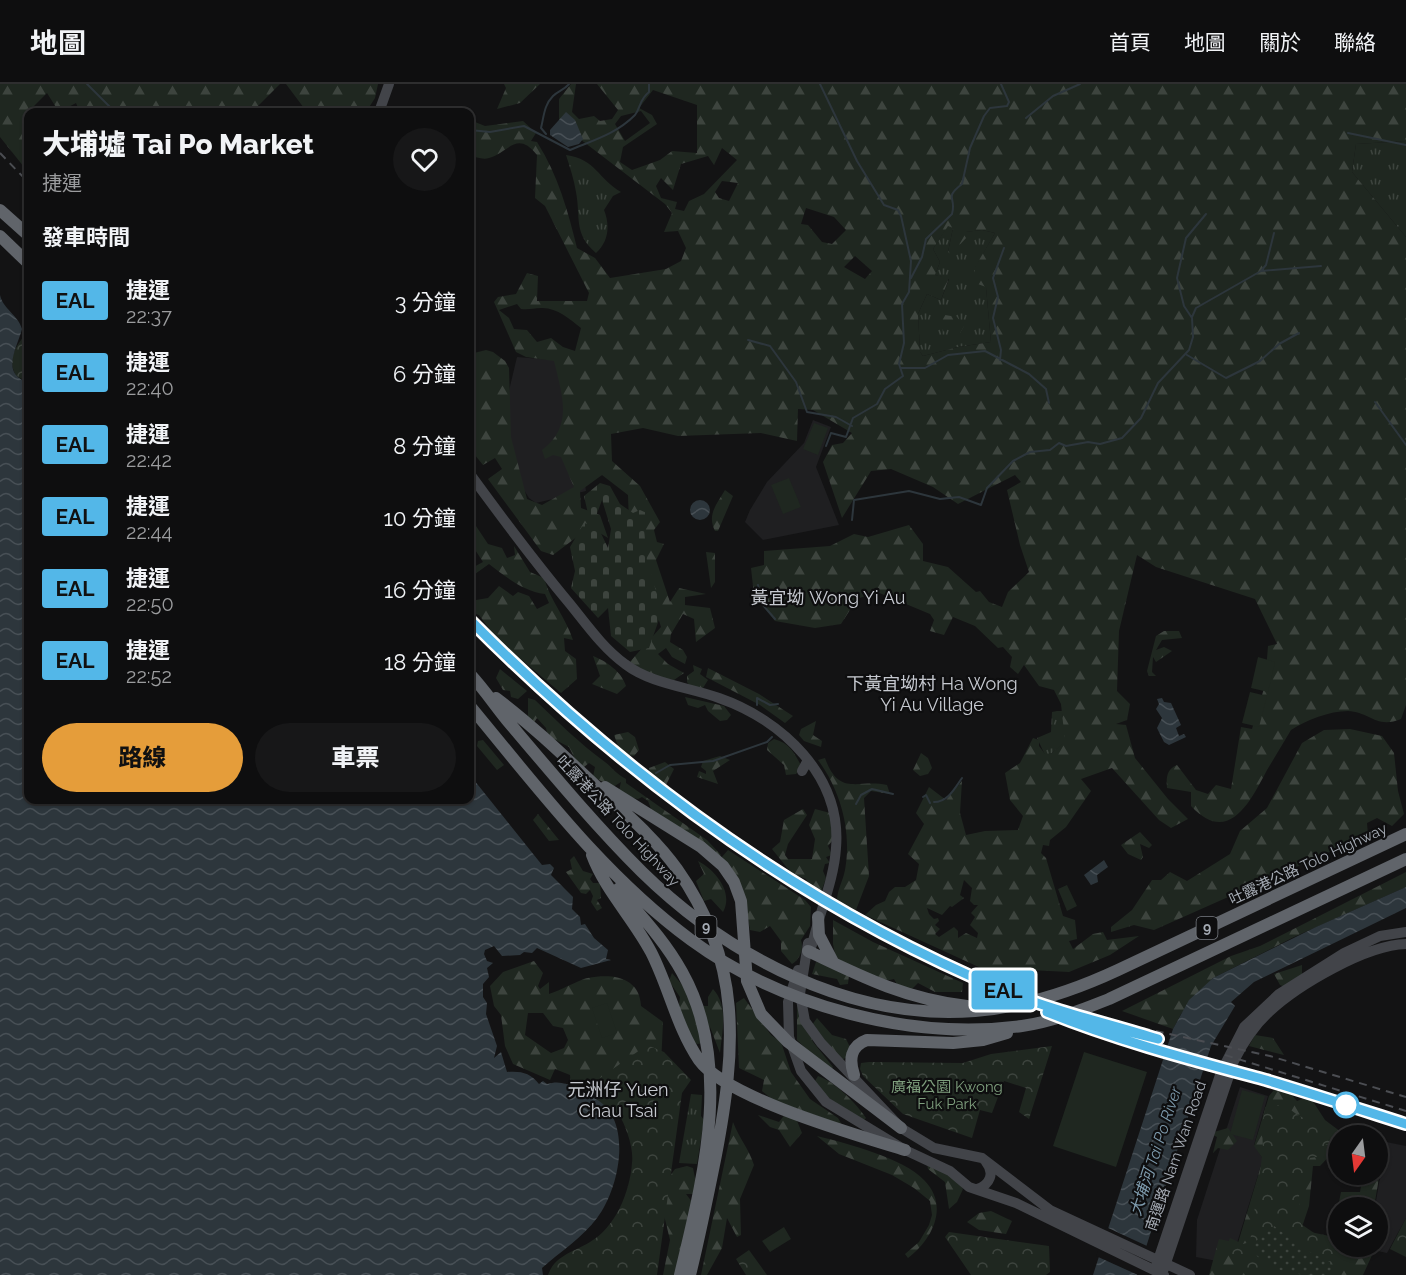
<!DOCTYPE html>
<html lang="zh-TW">
<head>
<meta charset="utf-8">
<style>
	:root { --surface:#0e0e0f; --page:#171718; --text:#f1f3f6; --muted:#9b9c9e; --line:#2e2e2f; --accent:#e59d3a }
	body { margin:0; font-family:Raleway,"Noto Sans TC",sans-serif; background:var(--page); color:var(--text); height:100vh; display:flex; flex-direction:column; font-size:22px; white-space:nowrap }
	* { box-sizing:border-box; margin:0 }
	p { font-size:20px; color:var(--muted) }
	.icon { flex:none; width:33px; height:33px; fill:none; stroke:currentColor; stroke-width:2; stroke-linecap:round; stroke-linejoin:round }
	.map { position:relative; flex:1; overflow:hidden }
	.details { position:absolute; left:24px; top:24px; width:450px; height:696px; display:flex; flex-direction:column; background:var(--surface); border-radius:12px; box-shadow:0 2px 4px #0004,0 0 0 2px var(--line) }
	.details>* { flex:none }
	.badge { padding:0 12px; border-radius:4px; font-size:21px; line-height:39px }
	.needle { width:39px; rotate:194deg }
	.fabs { position:absolute; left:1328px; top:1041px; display:grid; gap:12px }
	.fabs a { display:grid; place-items:center; width:60px; height:60px; border-radius:50%; background:var(--surface); box-shadow:0 2px 4px #0004,0 0 0 2px var(--line); font-size:30px }
	.map>.badge { position:absolute; translate:-50% -50%; box-shadow:0 0 0 3px #fff }
	h2 { padding:0 18px; font-size:22px; line-height:54px }
	.round { display:grid; place-items:center; flex:none; width:63px; height:63px; border-radius:32px; background:var(--page) }
	.overview { display:flex; align-items:center; justify-content:space-between; height:102px; padding:0 18px }
	h1 { font-size:28px; font-weight:800; line-height:45px }
	.button { display:flex; gap:12px; margin-top:auto; padding:12px 18px }
	.button a { flex:1; height:69px; border-radius:36px; background:var(--accent); color:#111; font-size:24px; font-weight:800; line-height:69px; text-align:center }
	.button a+a { background:var(--page); color:var(--text) }
	ul { padding:0; list-style:none }
	li { display:flex; align-items:center; gap:18px; height:72px; padding:0 18px }
	li div { flex:1 }
	li b { display:block; font-size:22px }
	li em { font-style:normal }
	li .badge { min-width:66px; font-weight:700; text-align:center }
	header { display:flex; align-items:center; gap:36px; box-sizing:border-box; height:84px; padding:0 30px; background:var(--surface); border-bottom:2px solid var(--line) }
	header strong { font-size:28px }
	nav { display:flex; gap:33px; margin-inline-start:auto; font-size:21px }
	.map>svg:first-child { display:block }
	.built { fill:#1f1f21 }
	.grass { fill:url(#grass-tufts) }
	.forest { fill:url(#forest-firs); fill-rule:evenodd }
	.cemetery { fill:url(#cemetery-stones) }
	.park { fill:url(#park-crowns) }
	.garden { fill:url(#garden-dots) }
	.pitch { fill:#1f2720 }
	.water { fill:url(#water-waves) }
	.pier { fill:#131314 }
	.lines { fill:none; stroke-linecap:round; stroke-linejoin:round }
	.stream { stroke:#2d363c; stroke-width:2 }
	.secondary { stroke:#424449; stroke-width:10 }
	.motorway { stroke:#60646a; stroke-width:12 }
	.rail { stroke:#4b4d52; stroke-width:2; stroke-dasharray:8 6; stroke-linecap:butt }
	.line-casing { stroke:#fff; stroke-width:14 }
	.line { stroke:#53b7e8; stroke-width:9 }
	.stop-dot { fill:#fff; stroke:#53b7e8; stroke-width:3 }
	.labels { text-anchor:middle; stroke-width:4.5; stroke-linejoin:round; paint-order:stroke }
	.shield { fill:#0e0e0f; stroke:#787c82; stroke-width:1.5 }
	.shield-label { font-size:14px; font-weight:bold; fill:#a5abb4 }
	.street-label { font-size:15px; fill:#a5abb4; stroke:#0e0e0f }
	.park-label { font-size:15px; fill:#7e9e7d; stroke:#0e0e0f }
	.water-label { font-size:16px; font-style:italic; fill:#7e9bad; stroke:#0e0e0f }
	.quarter-label { font-size:18px; fill:#c6c9d0; stroke:#0e0e0f }
</style>
</head>
<body>
<header>
<strong>地圖</strong>
<nav><a>首頁</a><a>地圖</a><a>關於</a><a>聯絡</a></nav>
</header>
<div class="map">
<svg width="1406" height="1191" viewBox="0 0 1406 1191">
	<defs>
		<pattern id="grass-tufts" width="24" height="20" patternUnits="userSpaceOnUse" patternTransform="scale(1.5)"><rect width="24" height="20" fill="#1f2720"/><path d="M3 7l-1-3M5 7V3M7 7l1-3M15 17l-1-3M17 17v-4M19 17l1-3" fill="none" stroke="#3d443e"/></pattern>
		<pattern id="forest-firs" width="22" height="20" patternUnits="userSpaceOnUse" patternTransform="scale(1.5)"><rect width="22" height="20" fill="#1f2720"/><path d="M5 1l3.5 6h-7zM16 11l3.5 6h-7z" fill="#3d443e"/></pattern>
		<pattern id="cemetery-stones" width="16" height="16" patternUnits="userSpaceOnUse" patternTransform="scale(1.5)"><rect width="16" height="16" fill="#1f2720"/><path d="M2 7V4a2 2 0 0 1 4 0v3zM10 15v-3a2 2 0 0 1 4 0v3z" fill="#3d443e"/></pattern>
		<pattern id="park-crowns" width="20" height="18" patternUnits="userSpaceOnUse" patternTransform="scale(1.5)"><rect width="20" height="18" fill="#1f2720"/><path d="M2 6a3 3 0 1 1 6 0M12 15a3 3 0 1 1 6 0" fill="none" stroke="#3d443e"/></pattern>
		<pattern id="garden-dots" width="8" height="8" patternUnits="userSpaceOnUse" patternTransform="scale(1.5)"><rect width="8" height="8" fill="#1f2720"/><path d="M2 2h.1M6 6h.1" fill="none" stroke="#3d443e" stroke-width="1.8" stroke-linecap="round"/></pattern>
		<pattern id="water-waves" width="16" height="10" patternUnits="userSpaceOnUse" patternTransform="scale(1.5)"><rect width="16" height="10" fill="#2d363c"/><path d="M0 5q4-4 8 0t8 0" fill="none" stroke="#485056"/></pattern>
	</defs>
	<rect width="100%" height="100%" fill="#131314"/>
	<path class="built" d="M517 273 566 277 586 407 536 419 529 414 507 379V315Z
		M813 336 831 343 816 383 839 441 763 456 745 438 750 426 767 398 804 359Z
		M1240 1003 1268 1012 1254 1061 1263 1075 1237 1159 1217 1177 1196 1173 1197 1136Z
		M1386 1058 1406 1062V1134L1387 1169 1368 1165V1163L1377 1162V1124L1375 1123Z"/>
	<path class="grass" d="M1406 57V153L1352 88 1356 60Z
		M566 71C596 75 598 95 621 108L613 112 604 126C610 141 609 157 596 169 573 149 581 134 576 108 574 96 570 83 566 71Z
		M948 141 953 144 948 168 965 148 982 146 995 149 975 184 986 203 991 258 958 263 923 272 920 268 918 230 927 210 941 216 949 195 935 191 940 178 933 165Z
		M1057 627H1062L1066 657 1052 669 1045 671 1037 654 1051 648 1052 628Z
		M691 1010 702 1011 701 1032 704 1036 697 1080 679 1079Z"/>
	<path class="forest" d="M0 0H280L252 28H80L76 19 59 28 47 9 28 28V88L0 53Z
		M286 0H378L375 14 366 28H307Z
		M504 0H540L520 19 497 25 506 4Z
		M571 0H576L572 28 579 35 594 32 600 37 612 35 618 26 597 0H1406V57L1356 60 1352 88 1406 153V621L1401 635C1376 645 1370 628 1348 627 1329 627 1307 636 1291 646 1283 659 1275 673 1267 686 1251 716 1229 763 1191 722V708L1167 704C1166 693 1167 685 1177 681L1196 706 1208 710 1216 701 1231 705 1241 643 1252 645 1265 601 1268 562 1277 560 1255 515 1156 483 1137 471 1119 547 1117 607 1130 620 1127 636 1116 640 1126 641 1135 674 1168 715 1188 735 1171 744 1159 736 1112 684 1081 695 1091 707 1066 743 1050 756 1049 762 1043 761 1041 769 1046 774 1063 832 1075 836 1077 855 1069 857 1073 865 1093 850 1103 848 1107 856 1139 852 1110 871 1069 888 1030 886 1005 895 865 831 876 821 885 817 889 808 895 803H905L916 796 919 780 908 770 924 740 916 729 929 703 946 716 962 697 960 729 966 751 985 747 1018 746 1023 732 1010 716 1005 689 1020 679 1033 654 1039 656V662L1045 670 1052 669 1065 657 1061 620 1054 606 1039 602 1024 581 1018 590 1010 583 1012 573 1003 563 998 564 975 542 953 533 944 551 930 547 934 536 930 530 877 508 857 515 841 540 815 544 775 537 754 511 751 484 764 481V467L830 462 854 450 868 453 909 441 923 460V477L948 483 976 508 980 507 989 518 1002 523 1008 508 1029 488 1020 461 1007 406 1021 398 1015 391 958 420 933 403 891 385 871 387 842 434 823 378 832 361 843 359 852 349 813 326 798 325 797 357 761 349 678 352 643 344 611 350 612 377 640 402 660 438 654 446 657 458 664 460 656 476 670 518 679 504 706 510 685 513V521L710 524 715 544 696 558 694 535 683 530 671 550 670 558 683 566 687 573 685 580 672 573 666 564 658 570 668 580 684 589 674 596 639 591 628 580 661 543 629 438 628 411 602 391 580 407 581 424 600 431 608 454 590 443 553 471 541 467 488 395 502 385 495 374 483 381 470 365V270L486 266 493 268 505 277 509 284 511 353 527 415 542 421 574 403 561 373 553 371 545 375 542 366C574 342 562 311 554 277L526 273 516 268 494 218 498 213 516 210 527 189 538 192 537 217H587L589 209 545 122 535 114 537 71C517 46 509 68 489 74 483 76 476 73 470 72V36L485 42 523 37 536 49 531 57 537 58C558 91 568 127 577 164L595 174 610 194 666 185 681 177 686 164 678 147 664 148 672 129 665 120 559 39V15ZM653 6 697 21V69L672 67 660 76 632 86 620 78 623 63 657 40 652 31 639 24ZM641 27 650 39 625 57 615 40 621 32ZM722 64 737 76 704 110 689 117 684 127 675 125 677 118 661 114 656 102 661 94 673 106 681 80 708 72 714 81ZM722 97 738 99 729 117 719 114 715 108ZM806 124 834 133 846 146 832 160 822 158 808 141 801 140ZM948 142 953 144 948 168 951 170 967 153 966 148 982 146 995 149 975 183V199L986 203 991 258 958 263 923 272 920 268 918 230 927 210 941 216 949 194 935 191 940 178 933 165ZM855 172 872 187 865 195 844 183ZM517 220 521 225C529 226 533 224 541 224 556 223 570 235 581 244L575 267 563 263 551 254 537 258 527 246 514 245 509 234 499 226ZM964 796 972 804 970 817 974 821H978L971 829 975 833 970 841 978 849 977 854 966 849 958 854V847L954 843 939 853 935 850 940 845 935 841 939 837 938 834 934 835 929 830 927 824 942 831 950 822 952 823 964 814 960 811Z
		M945 231 957 233 964 242 960 249 948 244 944 248 939 239Z
		M725 406 733 412 718 447H715C707 431 716 421 725 406Z
		M470 420V433L488 460 502 464 507 474 515 471 514 462 530 488 544 494C550 516 566 534 573 556L564 554 565 567 576 575 577 595 561 609 496 554 479 531 470 528V517L488 514 499 502 513 512 518 508 529 512 537 525 549 519 545 510C523 507 506 493 489 480L475 490H470V485L483 478 470 458Z
		M706 468 715 469V498L711 504Z
		M1164 547H1179L1182 554 1162 556 1156 566 1164 563 1172 567 1156 578 1153 573 1152 588 1156 592H1149L1147 587 1156 552Z
		M593 572C606 577 622 588 626 602L617 610 592 600 600 592Z
		M693 581 702 585 700 590 708 596 703 604H691L687 598V592L694 587Z
		M708 584 759 610 793 632 785 639 760 621 706 593Z
		M500 585 527 607 518 615 511 613 510 607 503 606 496 594Z
		M685 613 724 622 731 631 727 636 720 637 708 627 705 621 698 624 688 621Z
		M528 614 535 616C558 638 579 659 605 678 613 684 616 690 626 695V699L707 756 721 771 716 778 653 730 648 717 642 713 638 715 618 711 621 698 613 703 593 693 595 683 589 679 584 683 575 675 569 663 548 652 546 644 537 634 533 640 528 633Z
		M816 637 813 651 822 657 821 663 804 657 799 651 801 645Z
		M1350 645 1382 652 1394 669 1398 707 1404 730 1392 742 1377 734 1367 739 1368 751 1154 846 1134 841 1111 848V843L1132 826 1152 796H1161L1170 788 1187 797 1230 770 1240 747 1267 724 1302 659 1324 646Z
		M628 648 635 653 639 666 634 672C619 671 619 664 614 651Z
		M774 655C790 659 794 669 802 683L796 690 786 691 784 681 767 666 768 659Z
		M483 656 504 681 497 686 477 662 478 657Z
		M921 669 928 674 932 684 928 690 920 692 913 686Z
		M720 672 730 676 713 687 718 700 697 693 699 687 706 690V687L701 683 703 677Z
		M825 674C839 713 857 695 887 701L890 710 871 707 864 714 869 792 856 826 837 817C837 806 843 797 845 786 852 748 841 707 818 676Z
		M665 678 674 685 665 703 650 690 649 684Z
		M803 725 807 731 788 760 785 771 788 775H812L815 755 809 741 815 725 834 730 832 757 828 762 832 771 826 773 830 779 825 780 823 787 826 794 821 808 810 805 806 795 792 790 772 765 780 758 784 736Z
		M538 730 559 756 549 757 533 736Z
		M1140 748 1152 761 1149 764 1140 760 1143 773 1141 776 1128 770 1121 761Z
		M728 766 805 816 811 823 810 842 801 856C804 865 800 875 792 880L781 867V857L770 842 760 848 750 846 743 807 721 774Z
		M574 772 583 787 593 790 590 795 593 799H600L601 814 597 816 602 824 597 827 591 818 593 812 590 806 586 810 581 809 566 788 572 785 570 776Z
		M698 777C715 786 734 808 723 828L711 815 704 817 696 797 704 790Z
		M1406 788V803L1294 853 1213 894 1181 930 1173 945 1122 927 1231 872 1260 862Z
		M833 836 873 858 963 899 962 908H935L918 899 910 907 899 904 894 895 877 899 836 875 833 860Z
		M534 877 543 889 538 902 540 905 549 898V910C559 907 581 895 588 894 612 889 640 893 641 922L663 938 661 981 620 1031 571 1001 570 991 555 985 550 996 513 980 505 962 501 931 494 922 490 902 503 888ZM528 929H543L553 942 563 944 568 956 564 964 551 969 525 951Z
		M816 878C828 879 838 889 849 891L848 900 840 901 837 895 812 890Z
		M1302 881V897L1285 903 1280 901 1274 890Z
		M672 889 700 922H708V913L713 905C729 922 722 948 720 969L710 943 704 959 697 960 684 954 679 921 680 913 669 897Z
		M744 914 771 951 781 958 791 988 810 1015 838 1034 842 1041 773 1016 762 1007 764 996 739 984 736 919Z
		M797 922H799L813 958 833 983 830 987 797 956Z
		M817 934 832 951 846 955 850 963 847 973 840 977 812 941Z
		M1255 951 1273 954 1284 971 1249 962Z
		M818 992C834 997 856 1019 866 1034L861 1039 824 1010 815 997Z
		M1274 1006 1290 1009 1297 1017 1305 1014 1312 1016 1325 1036 1345 1051 1338 1052V1063L1320 1082H1313L1309 1122 1301 1146 1334 1153 1338 1127V1162L1367 1163 1373 1169 1363 1191H1209L1219 1155 1238 1159 1263 1075 1254 1062 1269 1012Z
		M786 1029 795 1032 802 1049 790 1063 779 1046 770 1043 758 1031 779 1038Z
		M733 1038C739 1054 749 1065 754 1081L740 1115 741 1151 737 1153 727 1134 722 1164 707 1191H701Z
		M1228 1044 1237 1057 1228 1066 1218 1064 1213 1069 1217 1053 1213 1051 1214 1048Z
		M817 1052C846 1059 903 1074 924 1096 950 1122 932 1156 908 1174L905 1170 919 1158 929 1141 932 1131 930 1117 914 1104 892 1091 839 1070Z
		M1377 1059H1385L1374 1123H1338L1341 1108H1360L1363 1091 1377 1090Z
		M927 1080 957 1095 963 1105 957 1118 949 1125 945 1098 928 1085Z
		M687 1082 693 1084 695 1094 703 1100 694 1110H686L698 1126 686 1191H663L670 1156 663 1127 667 1096 675 1085Z
		M991 1127 1012 1137 1006 1150 979 1146 967 1138 979 1129Z"/>
	<path class="cemetery" d="M600 399 610 402 620 420 633 429 640 426 651 431 644 445 647 477 662 527 649 564 630 568 611 552 608 524 598 534 571 504 575 487 570 463 584 439 598 443 608 464 611 445 602 416 595 435 589 434 584 412Z"/>
	<path class="park" d="M28 247V298L16 292C6 274 17 261 28 247Z
		M647 961 664 968 691 996 682 1009 657 1191H548C555 1171 574 1168 590 1158 615 1144 630 1108 632 1079 634 1064 626 1043 619 1030 612 1018 596 1014 590 1001Z
		M1052 962 1029 1035 1019 1028 1026 1004 1004 997 992 1029 980 1026 972 1054 903 1030 863 992 860 985 861 979 869 978 963 979 991 970Z
		M1272 1021H1284L1299 1032 1351 1051 1338 1052V1061L1326 1060 1323 1072 1310 1074 1299 1112 1301 1140 1317 1151 1338 1155V1162L1348 1163 1349 1178 1322 1177 1297 1191H1245C1238 1180 1223 1168 1230 1154L1243 1160 1250 1158 1263 1066 1262 1042 1265 1023Z
		M1406 1134V1173L1390 1165Z
		M949 1148 1049 1162 1050 1188 1046 1191H971L945 1153Z
		M749 1166 767 1191H746L736 1175Z"/>
	<path class="garden" d="M1274 1142 1304 1165 1330 1178 1332 1191C1293 1191 1280 1191 1253 1169L1255 1158Z"/>
	<path class="pitch" d="M814 339 828 344 818 371 803 365Z
		M789 394 801 423 783 430 771 401Z
		M1258 573 1275 578 1268 608 1251 604Z
		M1250 608 1267 612 1259 643 1242 639Z
		M1067 801 1077 822 1067 827 1058 805Z
		M607 919 617 949 602 954 592 924Z
		M1084 968 1147 988 1116 1083 1053 1062Z
		M1242 1006 1265 1012 1253 1056 1230 1050Z
		M784 1143 791 1155 770 1168 762 1157Z"/>
	<path class="water" d="M566 28 575 36 583 55 579 60 568 63 550 51V46Z
		M0 211C3 225 18 231 22 245 17 264 0 290 28 298V716H470V691L542 781 550 780 554 784 551 791 573 813 572 825 580 833 581 841 585 840 594 854 608 866 606 875 611 876 581 884 537 864 532 869 524 868 520 871 502 872 494 862 485 866 484 870 487 877 493 879 487 884 489 893 483 900V913L487 919 486 930 497 962 494 974 501 968 507 988C522 987 530 989 539 1000L543 997 547 1000C565 994 578 1006 594 1014 634 1034 620 1104 597 1134 583 1153 560 1168 542 1184L543 1191H0Z
		M690 426a10 10 0 1 1 20 0a10 10 0 1 1-20 0Z
		M1162 614 1164 618 1171 619 1181 641 1176 644 1179 652 1184 650 1186 653 1169 661 1164 658 1157 644 1162 634 1156 625 1159 620 1157 615Z
		M1104 776 1108 783 1097 791 1098 798 1091 801 1084 791Z
		M1406 803V824L1254 898 1231 918 1235 922 1211 962 1137 1191H1093L1173 945 1189 916 1213 894 1316 843Z"/>
	<path class="pier" d="M1106 1143 1147 1162 1138 1191 1096 1172Z"/>
	<g class="lines">
		<path class="stream" d="M87 0 115 28
			M820 0 857 77 884 121 898 126 901 132 911 177 909 208 902 220 904 259 899 280 903 292 885 305 877 320 853 334 846 353 831 349 826 362
			M1026 34 1053 12 1080 0
			M470 46 490 48 524 42 570 66C594 56 616 50 635 31 641 23 639 16 649 8V0
			M1348 49 1406 61
			M546 50 541 44C544 32 544 21 553 12 558 7 564 6 569 0
			M1261 187 1321 182
			M911 194 922 173 926 155 952 130C957 112 943 115 962 100L970 64 984 32 990 24 1007 22 1009 18 1001 0
			M1192 233 1196 224 1261 187 1266 181 1274 149
			M748 256 770 262 796 298 807 328 836 333 852 342
			M1187 271 1226 294 1260 277 1279 260 1299 249
			M1000 276 1001 266 993 234 998 213 993 194 1004 164
			M901 284H925L948 271 985 267 1029 290 1046 305 1049 319
			M1375 318 1406 361
			M852 436 854 416 909 407 940 415 959 413 981 421 987 404 1013 377 1030 368 1050 366 1059 359 1066 362 1088 358 1100 360 1122 354 1141 334 1158 299 1189 266 1193 253 1192 234 1184 222 1177 194 1186 154 1206 130
			M758 501 762 520 775 535
			M757 621V614L770 621 778 620
			M656 689 670 681 713 677 767 658 772 653
			M923 713 926 711 930 719
			M934 718C948 718 955 704 962 694
			M856 720 861 711 872 705 893 710"/>
		<path class="secondary" d="M379 28 389 0
			M470 390C502 434 535 478 570 520 587 541 603 564 625 580 651 600 689 603 719 614 782 636 842 692 836 764 834 796 819 830 812 861L809 863
			M802 687 808 676
			M808 859 800 910 805 937 821 959 901 1044 934 1064 982 1074 1050 1126 1190 1191
			M798 886 788 918 789 953 801 987 826 1018 905 1066 950 1087 969 1103 1016 1119 1164 1191
			M977 1105C990 1101 995 1089 986 1078
			M1156 1182 1221 988 1244 943 1279 910 1344 869 1380 852 1406 848
			M1164 1185 1234 977C1243 959 1254 942 1269 928 1298 901 1366 861 1406 860"/>
		<path class="motorway" d="M0 126 28 151
			M0 152 28 179
			M470 590C483 604 494 620 506 635 550 687 594 740 642 788 729 873 851 937 975 927 1025 923 1073 907 1118 886L1406 750
			M496 614C532 641 565 673 598 704 625 729 655 754 677 785 743 878 736 965 716 1071 708 1111 700 1151 690 1191
			M470 622C538 704 604 792 691 856 781 922 911 957 1022 942 1052 938 1081 926 1109 915L1406 775
			M605 703 701 763 723 782 734 798 741 817 747 897 761 930 788 958 901 1044
			M592 771C605 806 633 834 651 868 669 903 677 944 699 976 726 1014 857 1051 905 1066
			M618 805C641 832 665 857 682 888 734 981 703 1094 680 1191
			M818 833 819 851 833 878
			M808 867C862 893 906 915 967 922
			M854 991C849 976 850 962 867 956L953 959 983 956 1007 949"/>
		<path class="rail" d="M0 69 28 98
			M470 542C652 723 864 862 1105 951 1156 969 1209 981 1261 995 1310 1008 1358 1025 1406 1040
			M1060 926 1270 972 1406 1013
			M1225 971 1406 1027"/>
	</g>
	<g class="lines">
		<defs>
			<path id="line" d="M470 536C623 690 801 822 1003 906 1053 927 1107 939 1158 955L1047 928C1119 957 1192 976 1266 996 1313 1010 1359 1025 1406 1040"/>
		</defs>
		<use href="#line" class="line-casing"/>
		<use href="#line" class="line"/>
	</g>
	<circle class="stop-dot" cx="1346" cy="1021" r="12"/>
	<g class="labels">
		<g class="shield">
			<rect x="695.5" y="832" width="21" height="22" rx="4.5"/>
			<rect x="1196.5" y="833" width="21" height="22" rx="4.5"/>
		</g>
		<g class="shield-label">
			<text x="706" y="848">9</text>
			<text x="1207" y="849">9</text>
		</g>
		<g class="street-label">
			<text transform="translate(618 737) rotate(47)" y="5">吐露港公路 Tolo Highway</text>
			<text transform="translate(1308 780) rotate(-25)" y="5">吐露港公路 Tolo Highway</text>
			<text transform="translate(1176 1072) rotate(-71)" y="5">南運路 Nam Wan Road</text>
		</g>
		<g class="park-label">
			<text x="947" y="1008">廣福公園 Kwong<tspan x="947" dy="17">Fuk Park</tspan></text>
		</g>
		<g class="water-label">
			<text transform="translate(1155 1067) rotate(-72)" y="6">大埔河 Tai Po River</text>
		</g>
		<g class="quarter-label">
			<text x="828" y="520">黃宜坳 Wong Yi Au</text>
			<text x="932" y="606">下黃宜坳村 Ha Wong<tspan x="932" dy="21">Yi Au Village</tspan></text>
			<text x="618" y="1012">元洲仔 Yuen<tspan x="618" dy="21">Chau Tsai</tspan></text>
		</g>
	</g>
</svg>
<div class="fabs">
<a><svg class="needle" viewBox="-14 -14 28 28"><path d="M0-13l5 13h-10z" fill="#e53935"/><path d="M0 13l5-13h-10z" fill="#9b9c9e"/></svg></a>
<a><svg class="icon" aria-label="layers" viewBox="0 0 24 24"><path d="M12 4l9 5-9 5-9-5zM3 14l9 5 9-5"/></svg></a>
</div>
<b class="badge" style="left:1003px;top:906px;background:#53b7e8;color:#111">EAL</b>
<section class="details">
<div class="overview"><div><h1>大埔墟 Tai Po Market</h1><p>捷運</p></div><a class="round"><svg class="icon" aria-label="heart" viewBox="0 0 24 24"><path d="M12 20l-8-8c-3-5 5-10 8-4 3-6 11-1 8 4z"/></svg></a></div>
<h2>發車時間</h2>
<ul>
<li><span class="badge" style="background:#53b7e8;color:#111">EAL</span><div><b>捷運</b><p>22:37</p></div><em>3 分鐘</em></li>
<li><span class="badge" style="background:#53b7e8;color:#111">EAL</span><div><b>捷運</b><p>22:40</p></div><em>6 分鐘</em></li>
<li><span class="badge" style="background:#53b7e8;color:#111">EAL</span><div><b>捷運</b><p>22:42</p></div><em>8 分鐘</em></li>
<li><span class="badge" style="background:#53b7e8;color:#111">EAL</span><div><b>捷運</b><p>22:44</p></div><em>10 分鐘</em></li>
<li><span class="badge" style="background:#53b7e8;color:#111">EAL</span><div><b>捷運</b><p>22:50</p></div><em>16 分鐘</em></li>
<li><span class="badge" style="background:#53b7e8;color:#111">EAL</span><div><b>捷運</b><p>22:52</p></div><em>18 分鐘</em></li>
</ul>
<div class="button"><a>路線</a><a>車票</a></div>
</section>
</div>
</body>
</html>
